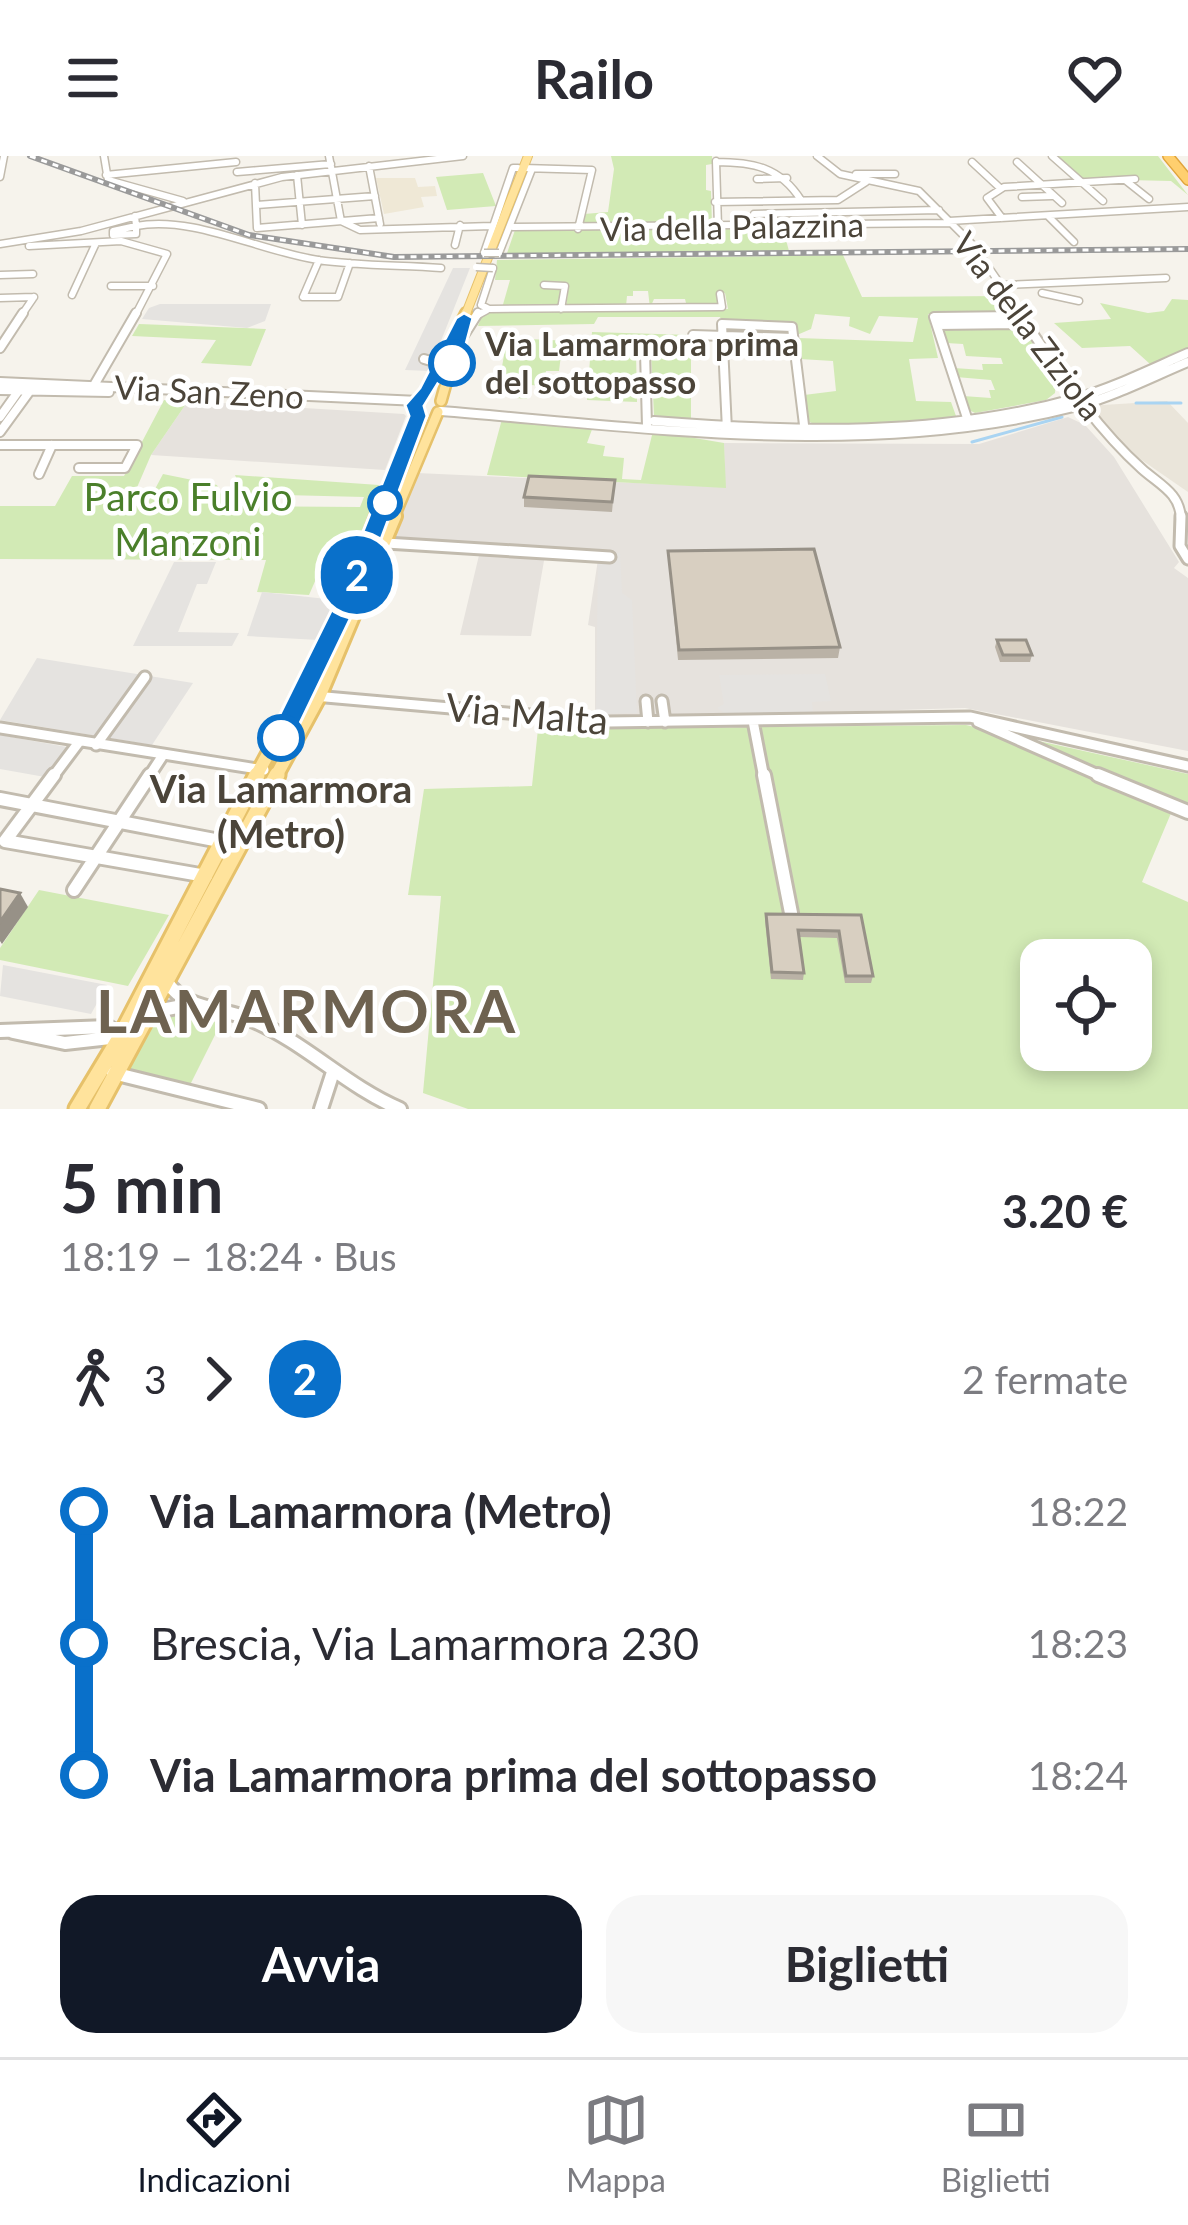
<!DOCTYPE html>
<html lang="it">
<head>
<meta charset="utf-8">
<style>
	:root { --surface:#fff; --page:#f7f7f7; --text:#2b2b33; --muted:#7c7c81; --line:#e1e1e2; --accent:#111827 }
	body { margin:0; font-family:Lato,sans-serif; background:var(--page); color:var(--text); height:100vh; display:flex; flex-direction:column; font-size:45px; white-space:nowrap }
	* { box-sizing:border-box; margin:0 }
	p { font-size:39px; color:var(--muted) }
	.icon { flex:none; width:66px; height:66px; fill:none; stroke:currentColor; stroke-width:2; stroke-linecap:round; stroke-linejoin:round }
	.map { position:relative; height:953px; overflow:hidden }
	.panel { display:flex; flex-direction:column; background:var(--surface); flex:1 }
	.panel>* { flex:none }
	.badge { padding:0 24px; border-radius:39px; font-size:42px; line-height:78px }
	.buttons { position:absolute; left:1020px; top:783px; display:grid; gap:24px }
	.buttons a { display:grid; place-items:center; width:132px; height:132px; border-radius:24px; background:var(--surface); box-shadow:0 6px 18px #0003; font-size:60px }
	.map>.badge { position:absolute; translate:-50% -50%; box-shadow:0 0 0 6px #fff }
	.legs { display:flex; align-items:center; gap:18px; height:132px; padding:0 60px; font-size:39px }
	.legs p { margin-inline-start:auto }
	.headline { display:flex; align-items:center; justify-content:space-between; height:204px; padding:0 60px }
	h1 { font-size:66px; font-weight:700; line-height:90px }
	.action { display:flex; gap:24px; margin-top:auto; padding:24px 60px }
	.action a { flex:1; height:138px; border-radius:36px; background:var(--accent); color:#fff; font-size:48px; font-weight:700; line-height:138px; text-align:center }
	.action a+a { background:var(--page); color:var(--text) }
	ul { padding:0 60px; list-style:none }
	li { display:flex; align-items:center; gap:42px; height:132px; font-size:45px }
	li i { display:grid; place-items:center; width:18px; height:100%; margin:0 15px; background:currentColor }
	li i::after { content:''; width:30px; height:30px; margin:-15px; border:9px solid; border-radius:50%; background:var(--surface) }
	li p { margin-inline-start:auto }
	li:first-child i { background:linear-gradient(#0000 50%,currentColor 0) }
	li:last-child i { background:linear-gradient(currentColor 50%,#0000 0) }
	header { display:flex; justify-content:space-between; align-items:center; height:156px; padding:0 60px; background:var(--surface); font-size:54px; font-weight:700 }
	.tab-bar { display:flex; justify-content:space-around; align-items:center; height:168px; border-top:3px solid var(--line); background:var(--surface); font-size:33px; color:var(--muted) }
	.tab-bar a { display:grid; justify-items:center; gap:6px }
	.tab-bar .active { color:var(--accent) }
	.map>svg:first-child { display:block }
	.residential { fill:#eae5da }
	.industrial { fill:#e6e2dd }
	.education { fill:#efe8d6 }
	.green { fill:#d2eab5; fill-rule:evenodd }
	.parking { fill:#e5e3e0 }
	.lines { fill:none; stroke-linecap:round; stroke-linejoin:round }
	.stream { stroke:#a9d4f2; stroke-width:3 }
	.minor-far3-casing { stroke:#c2bbae; stroke-width:9 }
	.minor-far2-casing { stroke:#c2bbae; stroke-width:12 }
	.minor-far1-casing { stroke:#c2bbae; stroke-width:15 }
	.minor-casing { stroke:#c2bbae; stroke-width:18 }
	.major-far3-casing { stroke:#e6c16a; stroke-width:10 }
	.major-far2-casing { stroke:#e6c16a; stroke-width:14 }
	.major-far1-casing { stroke:#e6c16a; stroke-width:18 }
	.major-casing { stroke:#e6c16a; stroke-width:21 }
	.highway-casing { stroke:#e0a43c; stroke-width:12 }
	.minor-far3 { stroke:#fff; stroke-width:6 }
	.minor-far2 { stroke:#fff; stroke-width:8 }
	.minor-far1 { stroke:#fff; stroke-width:9 }
	.minor { stroke:#fff; stroke-width:12 }
	.major-far3 { stroke:#ffe39c; stroke-width:8 }
	.major-far2 { stroke:#ffe39c; stroke-width:9 }
	.major-far1 { stroke:#ffe39c; stroke-width:12 }
	.major { stroke:#ffe39c; stroke-width:15 }
	.highway { stroke:#ffcf6e; stroke-width:9 }
	.rail-casing { stroke:#9a9a9a; stroke-width:6 }
	.rail { stroke:#fff; stroke-width:3; stroke-dasharray:6; stroke-linecap:butt }
	.minor-bridge-casing { stroke:#c2bbae; stroke-width:9; stroke-linecap:butt }
	.minor-bridge { stroke:#fff; stroke-width:6 }
	.wall { fill:#bab2a6 }
	.shaded-wall { fill:#979187 }
	.building { fill:#d8cfc1; stroke:#979187; stroke-width:3 }
	.line-1 { fill:#0970ca; stroke:#fff; stroke-width:3 }
	.stop-1-dot { fill:#fff; stroke:#0970ca; stroke-width:6 }
	.labels { text-anchor:middle; stroke-width:9; stroke-linejoin:round; paint-order:stroke }
	.far-street-label { font-size:33px; fill:#4b4439; stroke:#fff }
	.far-stop-label { font-size:33px; font-weight:bold; fill:#4b4439; stroke:#fff; text-anchor:start }
	.park-label { font-size:39px; fill:#4a7f2a; stroke:#fff }
	.street-label { font-size:39px; fill:#4b4439; stroke:#fff }
	.stop-label { font-size:39px; font-weight:bold; fill:#4b4439; stroke:#fff }
	.near-district-label { font-size:60px; font-weight:bold; letter-spacing:3px; fill:#6e6250; stroke:#fff }
</style>
</head>
<body>
<header><svg class="icon" aria-label="menu" viewBox="0 0 24 24"><path d="M4 6h16M4 12h16M4 18h16"/></svg>Railo<svg class="icon" aria-label="heart" viewBox="0 0 24 24"><path d="M12 20l-8-8c-3-5 5-10 8-4 3-6 11-1 8 4z"/></svg></header>
<div class="map">
<svg width="1188" height="953" viewBox="0 0 1188 953">
	<rect width="100%" height="100%" fill="#f6f3ec"/>
	<path class="residential" d="M1167 245 1188 267V336L1133 298 1087 250Z"/>
	<path class="industrial" d="M188 245 404 258 406 260 385 314 151 299Z
		M1068 261 1085 269 1114 301 1179 406 1174 412 1188 422V595L965 552 595 563V471L588 469 599 397 401 386 392 378 417 317 725 331 724 287 979 288Z
		M480 395 545 399 531 480 460 479Z"/>
	<path class="education" d="M376 22H415L418 31 435 30 437 40 421 41 424 51 384 58Z"/>
	<path class="green" d="M611 0H712V8L706 9V34L711 35 712 69 582 72 584 58 608 56 614 13Z
		M1056 0H1158L1188 39 1171 25 1083 23Z
		M483 17 496 50 447 54 436 21Z
		M783 73 789 95 506 100 515 74Z
		M843 99 862 141 1003 140 1013 157 928 158 938 202 909 203 916 245 951 246 956 260C924 264 834 281 808 265L804 239 836 235 833 205 800 203 798 182 913 186 918 162 879 160 870 178 849 170 850 161 815 158 811 173 797 179 795 168 722 166 720 161H598L594 168 478 170 483 156 490 155 728 153 725 137 717 138 719 149 687 151 685 143H654L650 152 648 135H633V140H627L626 150 566 151 569 128 542 127 541 132 562 133 558 151 502 152 510 124H495L497 104Z
		M1172 143 1188 144V193L1150 208 1130 190 1082 192 1054 167 1111 163 1100 147 1148 157 1164 155Z
		M139 168 266 173 251 210 201 207 216 184 132 180Z
		M1025 172 1056 224 1055 237 1046 244 975 257 967 253 963 240 991 242 989 234H995L991 224 956 221 954 212 983 214 982 208H1003L1001 202 966 200 963 188 946 187 942 173Z
		M592 176 690 179V196L636 195 637 246 587 244Z
		M507 182 571 185 570 193H551V199H561L559 215H546L543 230 531 229 527 243 516 242 520 229 499 228Z
		M651 198H691V265L654 259Z
		M164 244 188 245 151 299 129 350H146L163 318 217 329 226 350 360 351 364 341 243 338 235 319 379 329 352 407H323L309 439 257 436 266 404 0 403V350H55L72 320H124Z
		M502 263 594 268 587 287 605 290 603 300 624 302 622 323 641 324 653 275 724 287 726 332 487 319Z
		M966 569 1188 618V647L1177 643 1142 726 1188 746V953H468L423 937 441 740 408 739 424 633 532 630 538 573ZM1041 804H1131V894H1041Z
		M39 734 169 759 128 830 0 804V792Z
		M168 857 221 867 190 929 125 916 152 865Z"/>
	<path class="parking" d="M453 112H470L429 215 405 214Z
		M160 148H271L265 165 247 172 142 163 149 152Z
		M598 397H620L622 437 632 444 637 557 596 558Z
		M174 406H216L207 428H197L178 476 239 477 232 490H133Z
		M262 436 336 444 319 484 247 480Z
		M37 502 193 527 152 589 0 564Z
		M825 518 831 545 812 546 813 557 731 561 717 552 724 548 719 519Z
		M0 579 67 591 45 621 0 613Z
		M3 809 107 829 91 858 0 840Z"/>
	<g class="lines">
		<path class="stream" d="M1136 247H1181
			M972 286 1062 261"/>
		<defs>
			<path id="minor-far3" d="M104 0 108 24 183 45
				M329 0 341 65
				M817 0 840 18 919 35 974 90 1022 160
				M1052 0 1103 45
				M716 5 718 71
				M716 6C753 6 780 11 801 44
				M972 6 1000 32
				M1017 6 1062 47
				M369 10 380 68
				M523 12 592 14 578 73
				M237 16 331 8
				M856 18H895
				M106 19 236 6
				M297 19 302 69
				M0 21 4 0
				M757 23 787 22
				M1125 24 1149 43
				M255 27 257 72 379 62
				M1022 41 1052 40
				M715 46 838 44 866 26
				M257 49 375 40
				M754 58 939 54
				M135 60 136 70
				M1048 60 1074 86
				M1002 62 987 42 1004 31 1135 23
				M341 65 360 74 492 70
				M949 65 1188 51
				M136 70V78L113 79V75Z
				M136 70C193 59 259 95 318 104 359 110 401 109 441 112
				M513 71 952 67
				M0 88 81 75 282 21 463 0
				M455 89 460 69
				M29 90 121 85 167 98 135 160
				M484 97 513 12H518
				M499 97 532 13
				M319 104 303 141H338L350 107
				M493 112 481 149 489 153 722 151 720 138
				M0 119 33 118
				M544 129 565 130 561 153
				M1004 129 1166 122
				M111 130H153
				M1042 137 1079 145
				M72 139 96 87
				M0 142 34 141
				M21 160 34 141
				M476 160 487 154"/>
			<path id="minor-far2" d="M1019 157C1057 212 1092 268 1142 313 1160 329 1180 337 1181 363
				M937 169 1029 168
				M693 179 793 182
				M461 184 478 157
				M0 192 23 157
				M645 196 647 270
				M424 203 434 206 444 196
				M0 226 419 245
				M93 231 136 157
				M0 234 109 236
				M441 255C653 272 868 304 1078 250 1115 240 1152 221 1188 206
				M0 261 22 230
				M654 265C796 276 938 281 1077 242 1115 231 1151 213 1188 197
				M969 268 934 161 1024 160
				M727 274 722 168 792 171 805 277
				M0 276 32 232
				M0 289H137L125 312H79
				M39 318 52 289"/>
			<path id="minor-far1" d="M1181 360 1180 390 1188 403
				M370 386 610 401
				M303 539 608 566 970 561 1188 610
				M646 545 648 566
				M662 545 665 566
				M753 565 764 622
				M978 566 1105 622
				M0 572 264 614
				M96 589 145 521
				M52 622 79 586
				M148 622 163 599"/>
			<path id="minor" d="M54 619 5 685 206 720
				M764 619 791 757
				M1098 619 1188 656
				M0 643 225 686
				M74 734 150 619
				M167 826C186 855 223 851 252 864 306 887 346 930 400 953
				M151 856 193 848
				M0 875 108 871 123 880
				M13 876 65 887 119 881
				M113 917 259 953
				M321 953 333 916"/>
			<path id="major-far3" d="M465 160 528 0"/>
			<path id="major-far2" d="M421 244 466 157
				M441 245 464 163
				M376 363 417 256
				M393 363 438 256"/>
			<path id="major-far1" d="M255 622 329 485 377 360
				M275 622 319 541 395 360"/>
			<path id="major" d="M77 953 121 880 257 619
				M97 953 277 619"/>
			<path id="highway" d="M1168 0 1188 24"/>
		</defs>
		<use href="#minor-far3" class="minor-far3-casing"/>
		<use href="#minor-far2" class="minor-far2-casing"/>
		<use href="#minor-far1" class="minor-far1-casing"/>
		<use href="#minor" class="minor-casing"/>
		<use href="#major-far3" class="major-far3-casing"/>
		<use href="#major-far2" class="major-far2-casing"/>
		<use href="#major-far1" class="major-far1-casing"/>
		<use href="#major" class="major-casing"/>
		<use href="#highway" class="highway-casing"/>
		<use href="#minor-far3" class="minor-far3"/>
		<use href="#minor-far2" class="minor-far2"/>
		<use href="#minor-far1" class="minor-far1"/>
		<use href="#minor" class="minor"/>
		<use href="#major-far3" class="major-far3"/>
		<use href="#major-far2" class="major-far2"/>
		<use href="#major-far1" class="major-far1"/>
		<use href="#major" class="major"/>
		<use href="#highway" class="highway"/>
		<defs>
			<path id="rail" d="M30 0 249 79 394 101 1188 93"/>
		</defs>
		<use href="#rail" class="rail-casing"/>
		<use href="#rail" class="rail"/>
		<defs>
			<path id="minor-bridge" d="M484 97H499
				M476 111 493 112"/>
		</defs>
		<use href="#minor-bridge" class="minor-bridge-casing"/>
		<use href="#minor-bridge" class="minor-bridge"/>
	</g>
	<path class="wall" d="M614 334 612 356 524 351V341Z
		M668 395 840 491 838 502 678 504Z
		M997 484 1032 499 1030 506H1000L995 491Z
		M766 758 861 759 873 820 871 827H845L837 782 799 781 804 817 803 824 771 823 765 765Z"/>
	<path class="shaded-wall" d="M20 737 28 751 2 788 0 785V766Z"/>
	<path class="building" d="M529 320 615 324 612 346 524 341Z
		M814 393 840 491 679 494 668 395Z
		M997 484H1026L1032 499H1003Z
		M0 733 20 737 0 766Z
		M766 758 861 759 873 820H846L839 775 798 774 804 817 772 816Z"/>
	<path class="line-1" d="M464 157 473 162 461 207 448 211 424 250 427 260 355 453 290 588H272L268 582 332 453 409 260 405 249 420 232 456 162Z"/>
	<g class="stop-1-dot">
		<circle cx="452" cy="207" r="21"/>
		<circle cx="385" cy="347" r="15"/>
		<circle cx="281" cy="582" r="21"/>
	</g>
	<g class="labels">
		<g class="far-street-label">
			<text transform="translate(732 71) rotate(-1)" y="12">Via della Palazzina</text>
			<text transform="translate(1028 170) rotate(53)" y="12">Via della Ziziola</text>
			<text transform="translate(209 236) rotate(3)" y="12">Via San Zeno</text>
		</g>
		<g class="far-stop-label">
			<text x="485" y="200">Via Lamarmora prima<tspan x="485" dy="38">del sottopasso</tspan></text>
		</g>
		<g class="park-label">
			<text x="188" y="355">Parco Fulvio<tspan x="188" dy="45">Manzoni</tspan></text>
		</g>
		<g class="street-label">
			<text transform="translate(527 558) rotate(5)" y="14">Via Malta</text>
		</g>
		<g class="stop-label">
			<text x="281" y="647">Via Lamarmora<tspan x="281" dy="45">(Metro)</tspan></text>
		</g>
		<g class="near-district-label">
			<text x="307" y="877">LAMARMORA</text>
		</g>
	</g>
</svg>
<div class="buttons">
<a><svg class="icon" aria-label="locate" viewBox="0 0 24 24"><circle cx="12" cy="12" r="6"/><path d="M12 2v4M12 18v4M2 12h4M18 12h4"/></svg></a>
</div>
<b class="badge" style="left:357px;top:419px;background:#0970ca;color:#fff">2</b>
</div>
<section class="panel">
<div class="headline"><div><h1>5 min</h1><p>18:19 – 18:24 · Bus</p></div><b>3.20 €</b></div>
<div class="legs"><svg class="icon" aria-label="walk" viewBox="0 0 24 24"><circle cx="13" cy="4" r="2"/><path d="M13 8l-2 6 4 7M11 14l-3 7M7 12l3-4h3l4 4"/></svg>3<svg class="icon" aria-label="forward" viewBox="0 0 24 24"><path d="M9 5l7 7-7 7"/></svg><b class="badge" style="background:#0970ca;color:#fff">2</b><p>2 fermate</p></div>
<ul>
<li><i style="color:#0970ca"></i><b>Via Lamarmora (Metro)</b><p>18:22</p></li>
<li><i style="color:#0970ca"></i><span>Brescia, Via Lamarmora 230</span><p>18:23</p></li>
<li><i style="color:#0970ca"></i><b>Via Lamarmora prima del sottopasso</b><p>18:24</p></li>
</ul>
<div class="action"><a>Avvia</a><a>Biglietti</a></div>
</section>
<nav class="tab-bar">
<a class="active"><svg class="icon" aria-label="directions" viewBox="0 0 24 24"><path d="M12 3l9 9-9 9-9-9zM9 14v-3h6M13 9l2 2-2 2"/></svg>Indicazioni</a>
<a><svg class="icon" aria-label="map" viewBox="0 0 24 24"><path d="M3 6l6-2 6 2 6-2v14l-6 2-6-2-6 2zM9 4v14M15 6v14"/></svg>Mappa</a>
<a><svg class="icon" aria-label="tickets" viewBox="0 0 24 24"><path d="M3 7h18v10H3zM15 7v10"/></svg>Biglietti</a>
</nav>
</body>
</html>
